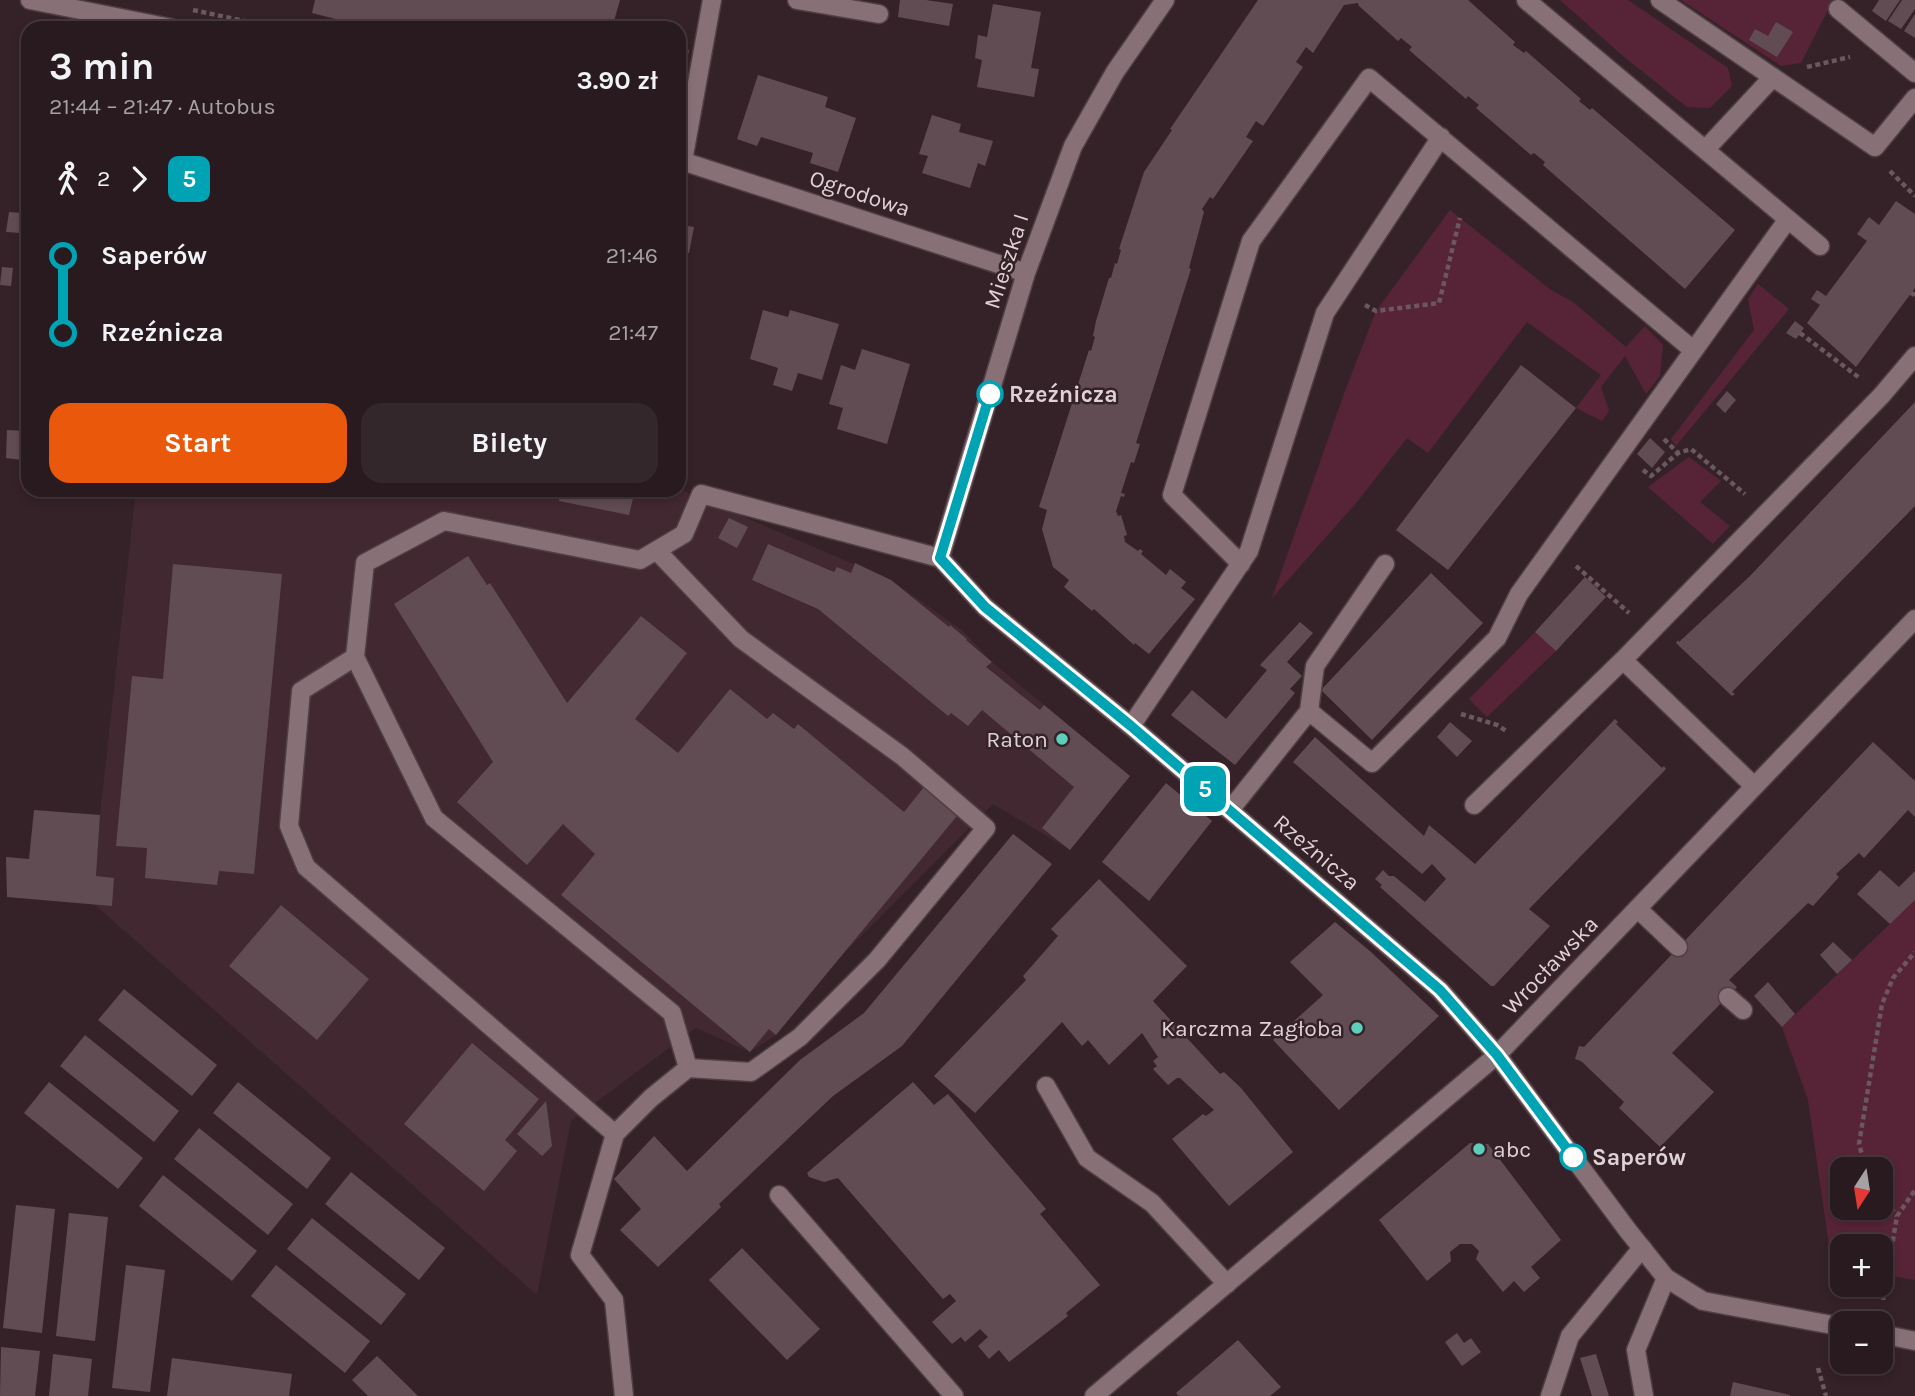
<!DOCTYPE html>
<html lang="pl">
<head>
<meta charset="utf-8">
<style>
	:root { --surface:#281a1e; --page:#34272b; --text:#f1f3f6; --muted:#a5a1a4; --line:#44383c; --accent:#ea580c }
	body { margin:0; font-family:Karla,sans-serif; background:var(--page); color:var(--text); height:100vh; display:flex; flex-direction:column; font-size:26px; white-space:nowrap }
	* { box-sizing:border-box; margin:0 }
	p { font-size:23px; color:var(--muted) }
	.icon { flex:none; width:38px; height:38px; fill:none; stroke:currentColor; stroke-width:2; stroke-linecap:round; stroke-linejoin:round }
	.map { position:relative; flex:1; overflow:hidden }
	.sheet { position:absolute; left:21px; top:21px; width:665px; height:476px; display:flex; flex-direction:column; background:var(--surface); border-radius:21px; box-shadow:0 4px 10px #0003,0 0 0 2px var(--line) }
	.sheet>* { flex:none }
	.badge { padding:0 14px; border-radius:10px; font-size:24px; line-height:46px }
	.needle { width:46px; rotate:192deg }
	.fabs { position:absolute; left:1830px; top:1157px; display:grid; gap:14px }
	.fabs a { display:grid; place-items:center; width:63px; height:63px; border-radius:14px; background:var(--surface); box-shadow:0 4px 10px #0003,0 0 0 2px var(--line); font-size:35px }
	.map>.badge { position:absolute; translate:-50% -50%; box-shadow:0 0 0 4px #fff }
	.legs { display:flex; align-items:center; gap:10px; height:77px; padding:0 28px; font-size:23px }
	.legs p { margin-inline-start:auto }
	.summary { display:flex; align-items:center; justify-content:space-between; height:119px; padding:0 28px }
	h1 { font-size:38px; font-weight:700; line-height:52px }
	.action { display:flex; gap:14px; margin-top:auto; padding:14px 28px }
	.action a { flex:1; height:80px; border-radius:21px; background:var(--accent); color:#fff; font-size:28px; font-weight:700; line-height:80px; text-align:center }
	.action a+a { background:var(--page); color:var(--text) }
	ul { padding:0 28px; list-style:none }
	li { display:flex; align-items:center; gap:24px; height:77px; font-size:26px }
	li i { display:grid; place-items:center; width:10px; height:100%; margin:0 9px; background:currentColor }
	li i::after { content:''; width:18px; height:18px; margin:-9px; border:5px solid; border-radius:50%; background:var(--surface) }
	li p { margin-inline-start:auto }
	li:first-child i { background:linear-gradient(#0000 50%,currentColor 0) }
	li:last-child i { background:linear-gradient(currentColor 50%,#0000 0) }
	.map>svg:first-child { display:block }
	.built { fill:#422830 }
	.green { fill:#572437; fill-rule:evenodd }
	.building { fill:#624c53 }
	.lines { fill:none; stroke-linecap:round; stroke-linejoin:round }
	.service-casing { stroke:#4f3f44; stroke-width:21 }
	.minor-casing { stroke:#4f3f44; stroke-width:21 }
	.secondary-casing { stroke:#4f3f44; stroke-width:21 }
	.path { stroke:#6a585e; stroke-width:4.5; stroke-dasharray:5 3.5; stroke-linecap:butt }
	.service { stroke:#887077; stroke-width:18 }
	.minor { stroke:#887077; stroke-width:18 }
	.secondary { stroke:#887077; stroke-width:18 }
	.line-1-casing { stroke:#fff; stroke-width:16 }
	.line-1 { stroke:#00a3b4; stroke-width:10 }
	.stop-1-dot { fill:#fff; stroke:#00a3b4; stroke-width:3.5 }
	.poi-dot { fill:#5dceb9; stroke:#352228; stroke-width:2.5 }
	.labels { text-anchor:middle; stroke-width:5; stroke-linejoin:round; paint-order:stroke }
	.street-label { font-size:23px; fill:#dfd2d5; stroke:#352228 }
	.stop-label { font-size:23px; font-weight:bold; fill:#dfd2d5; stroke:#352228; text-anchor:start }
	.poi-label { font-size:23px; fill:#dfd2d5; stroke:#352228; text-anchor:end }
</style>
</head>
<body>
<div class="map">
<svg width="1915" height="1396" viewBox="0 0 1915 1396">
	<rect width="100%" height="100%" fill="#352228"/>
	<path class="built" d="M679 489 891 580 963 631 992 662 1130 776 1070 850 993 804 840 957 776 1035 750 1052 696 1028 571 1121 537 1295 94 904 100 815 136 490Z"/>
	<path class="green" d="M1560 0H1628L1728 68 1732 86 1710 108 1687 107 1623 56Z
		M1681 0H1833L1801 63 1781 66Z
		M1450 210 1551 290 1573 302 1626 347 1645 326 1663 345 1660 376 1646 394 1625 356 1601 387 1609 411 1602 421 1576 408 1601 375 1527 322 1428 453 1407 438 1357 502 1272 598 1345 391 1376 311Z
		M1758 284 1789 309 1676 446 1671 439 1754 330 1748 299Z
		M1689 457 1721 481 1700 502 1730 526 1713 544 1648 487Z
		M1535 632 1556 651 1487 717 1469 699Z
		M1915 900V1280L1881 1274V1246H1843V1268L1832 1266 1808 1100 1782 1027ZM1843 1169H1881V1208H1843Z"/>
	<path class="building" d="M315 0H620L612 28H371L312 13Z
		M900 0H926L953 4 949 26 898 17Z
		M1258 0H1468L1515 42 1513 45 1524 53 1526 51 1581 99 1579 101 1590 110 1592 108 1735 230 1685 289 1543 165 1545 162 1534 153 1531 155 1476 108 1479 105 1468 96 1466 99 1409 50 1412 47 1401 38 1398 41 1359 6 1358 3 1344 5 1313 53 1306 47 1296 62 1303 67 1263 126 1256 121 1246 137 1253 141 1213 199 1210 197 1202 209 1204 212 1189 268 1191 269 1136 443 1140 444 1134 463 1131 462 1121 493 1125 494 1124 497 1121 496 1116 511 1118 516 1121 515 1127 535 1124 536 1125 542 1138 551 1140 549 1143 551 1141 554 1166 575 1170 569 1186 582 1181 588 1195 599 1149 654 1135 643 1134 645 1094 609 1092 611 1064 587 1069 580 1053 567 1042 529 1047 510 1039 507 1089 350 1091 351 1095 337 1093 336 1096 321 1109 278H1111L1115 263 1117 264 1121 250 1119 249 1144 172 1172 130 1170 129Z
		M1879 0H1900L1886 21 1872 11Z
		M1902 0H1915V9L1901 29 1888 21Z
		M993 4 1041 12 1031 68 1039 69 1034 97 977 87 982 60 975 58 978 35 987 37Z
		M1915 14V38L1904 31Z
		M1776 22 1793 32 1777 57 1749 40 1755 29 1768 36Z
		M679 48 689 50 683 82 679 81Z
		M758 75 828 97 825 107 856 118 838 172 810 163 813 153 761 137 757 146 737 139Z
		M932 115 961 124 959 132 993 141 985 166 978 163 970 188 922 173 928 156 919 154Z
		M1896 201 1915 214V288L1856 367 1807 323 1820 305 1811 299 1817 290 1826 296 1867 241 1857 234 1869 217 1879 225Z
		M679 207 685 208 682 225 694 227 689 253 679 252Z
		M9 212 22 213 20 233 6 232Z
		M2 267 13 268 11 286 0 285Z
		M763 310 788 317 790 310 839 324 822 380 798 373 792 391 773 385 778 368 750 359Z
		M1795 321 1804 328 1796 339 1786 333Z
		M862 349 910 364 887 444 837 429 843 408 829 404 841 365 855 370Z
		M1521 365 1576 408 1448 570 1396 530Z
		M1727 391 1736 400 1725 413 1716 404Z
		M1915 402V506L1732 692 1735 694 1732 696 1676 643 1678 640 1679 642 1750 576Z
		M7 430 25 431 22 460 6 458Z
		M1650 438 1665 452 1652 468 1637 454Z
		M561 490H610L634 494 629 515 559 501Z
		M729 518 748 527 737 548 718 538Z
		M768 544 834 572 837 567 851 573 855 563 891 580 949 627 950 625 967 639 966 640 992 662 986 667 1040 710 1044 705 1130 776 1070 850 1042 828 1074 787 982 710 968 726 951 713 948 716 818 609 752 580Z
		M468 556 487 585 490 583 567 703 641 616 687 653 635 719 678 753 730 689 767 719 773 713 794 729 798 724 904 812 924 787 957 816 776 1035 769 1029 750 1052 561 895 595 854 563 824 527 865 457 802 493 762 394 604Z
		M173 564 282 574 254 874 219 871 217 885 145 878 147 848 116 846 132 676 163 679Z
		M1431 573 1483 623 1372 740 1321 690Z
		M1585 577 1606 597 1556 651 1535 632Z
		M1300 622 1313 633 1287 662 1302 676 1290 689 1295 693 1235 765 1171 715 1192 690 1226 719 1267 670 1260 665Z
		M1615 719 1618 722 1616 724 1662 768 1664 766 1666 769 1529 909 1550 926 1494 986H1491L1380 887 1382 885 1375 879 1383 870 1389 876H1394L1425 902 1446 879 1432 864 1422 874 1293 762 1315 737 1424 836 1429 825 1475 864Z
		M1450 722 1472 741 1457 757 1437 737Z
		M1873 742 1915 781V817L1908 810 1864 858 1859 853 1836 874 1839 877 1813 906 1808 903 1729 980 1737 987 1672 1053 1714 1092 1660 1147 1619 1108 1624 1102 1581 1061 1575 1059 1579 1046 1584 1047Z
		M1166 783 1212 821 1149 901 1102 862Z
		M34 810 100 815 96 876 114 878 112 906 7 897 6 857 29 859Z
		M1013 834 1052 864 902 1046 833 1096 719 1204 721 1207 658 1267 620 1230 641 1209 614 1179 654 1136 687 1171 800 1060 864 1013Z
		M1880 870 1899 887 1915 871V900L1890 924 1857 894Z
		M1099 879 1187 966 1153 1001 1220 1074 1224 1072 1241 1088 1293 1152 1229 1206 1172 1139 1203 1114 1206 1116 1214 1110 1180 1078H1177L1168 1085 1153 1069 1157 1066 1153 1061 1158 1057 1142 1033 1109 1065 1088 1040 1082 1046 1062 1022 975 1113 934 1076 1026 980 1023 976 1058 936 1051 929Z
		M281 905 369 979 317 1040 229 966Z
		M1335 922 1371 952 1439 1016 1339 1110 1273 1040 1323 995 1290 962Z
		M1833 942 1852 960 1837 974 1820 955Z
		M1768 982 1795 1014 1782 1027 1754 996Z
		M124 989 217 1065 192 1096 98 1020Z
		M85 1035 179 1111 154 1142 60 1066Z
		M472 1043 539 1099 505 1140 517 1151 484 1191 404 1124Z
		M49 1082 143 1158 118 1189 24 1113Z
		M238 1082 331 1158 307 1189 213 1113Z
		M913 1082 934 1105 948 1094 1046 1209 1040 1214 1100 1285 1066 1313 1068 1316 1009 1362 999 1350 989 1359 978 1346 988 1337 980 1329 965 1342 961 1337 952 1344 932 1322 956 1301 950 1294 943 1299 838 1178 824 1182 809 1177 807 1173Z
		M546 1101 552 1146 542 1156 517 1134Z
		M199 1128 293 1204 268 1235 174 1159Z
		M1470 1143 1488 1144 1561 1240 1531 1267 1540 1278 1524 1292 1514 1281 1503 1292 1476 1259 1479 1251 1472 1244H1460L1450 1252 1451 1261 1427 1281 1379 1220Z
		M351 1172 445 1248 419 1280 325 1204Z
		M163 1175 257 1251 232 1281 139 1206Z
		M16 1205 55 1209 42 1333 3 1328Z
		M69 1213 108 1217 95 1341 56 1336Z
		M312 1218 406 1294 381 1325 287 1249Z
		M742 1248 820 1329 787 1360 709 1280Z
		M126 1265 165 1270 150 1392 112 1388Z
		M276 1265 370 1341 345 1373 251 1296Z
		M1457 1333 1464 1343 1471 1338 1481 1352 1462 1366 1445 1342Z
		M1238 1340 1281 1387 1270 1396H1179L1176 1393Z
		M1 1347 40 1351 35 1396H0Z
		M53 1354 92 1359 88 1396H49Z
		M1596 1354 1609 1396H1592L1580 1358Z
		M377 1356 408 1386 418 1396H368L352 1380Z
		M172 1358 292 1374 289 1396H167Z
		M1733 1382 1790 1395V1396H1730Z"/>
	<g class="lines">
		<defs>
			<path id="service" d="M797 0 879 14
				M1526 0 1820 246
				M1660 0 1875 147 1915 98
				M1838 9 1915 73
				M1705 150 1773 77
				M683 161 712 0
				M657 551 741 639 902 756 986 828 877 960 800 1037 751 1072 688 1068
				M1241 564 1172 495 1251 241 1369 78 1693 350
				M355 657 301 691 289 826 306 867 615 1134
				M1623 660 1881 396 1915 356
				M1309 711 1372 763 1497 638 1519 594 1788 219
				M1131 726 1249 551 1325 313 1441 137
				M1474 805 1623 660 1754 786
				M1230 810 1309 711 1315 666 1385 564
				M1638 909 1678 947
				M1728 997 1743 1010
				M1046 1086 1087 1158 1152 1203 1227 1284
				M779 1195 954 1396
				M624 1396 614 1300 580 1255 615 1134 651 1098 688 1068 672 1013 434 818 355 657 365 563 444 521 640 560 684 534 701 494 940 558
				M1550 1396 1570 1336 1642 1248
				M1644 1396 1636 1350 1666 1278"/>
			<path id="minor" d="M30 0 171 28
				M1165 0 1115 72 1073 146 1026 273 940 558 985 607 1131 726 1440 990 1497 1055 1629 1232 1666 1278 1703 1301 1843 1327
				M679 160 1026 273
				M1881 1334 1915 1341"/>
			<path id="secondary" d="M1094 1396 1497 1055 1915 619"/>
		</defs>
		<use href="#service" class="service-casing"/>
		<use href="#minor" class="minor-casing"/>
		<use href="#secondary" class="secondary-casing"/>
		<path class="path" d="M193 10 277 28
			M1807 67 1850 57
			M1890 171 1915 196
			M1911 293 1915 295
			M1365 305 1376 311 1439 303 1460 218
			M1800 333 1861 379
			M1664 439 1678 453 1691 449 1745 494
			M1643 470 1651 476 1678 453
			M1576 566 1629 613
			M1461 714 1497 725 1508 732
			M1866 1169 1859 1144 1882 1004 1893 978 1915 952
			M1881 1194 1897 1216
			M1883 1300 1897 1216 1915 1190
			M1818 1368 1826 1396"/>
		<use href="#service" class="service"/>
		<use href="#minor" class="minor"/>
		<use href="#secondary" class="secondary"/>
	</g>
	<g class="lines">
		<defs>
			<path id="line-1" d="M990 394 940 558 985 607 1131 726 1440 990 1497 1055 1573 1157"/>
		</defs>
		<use href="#line-1" class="line-1-casing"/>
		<use href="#line-1" class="line-1"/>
	</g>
	<g class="stop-1-dot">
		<circle cx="990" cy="394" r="12"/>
		<circle cx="1573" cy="1157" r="12"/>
	</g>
	<g class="poi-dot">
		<circle cx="1062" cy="739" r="7"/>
		<circle cx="1357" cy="1028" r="7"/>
		<circle cx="1479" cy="1149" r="7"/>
	</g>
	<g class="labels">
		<g class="street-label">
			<text transform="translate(860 193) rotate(18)" y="8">Ogrodowa</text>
			<text transform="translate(1006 261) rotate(-72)" y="8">Mieszka I</text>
			<text transform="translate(1317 852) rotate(40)" y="8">Rzeźnicza</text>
			<text transform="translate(1550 965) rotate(-46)" y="8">Wrocławska</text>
		</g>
		<g class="stop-label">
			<text x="1009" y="402">Rzeźnicza</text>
			<text x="1592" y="1165">Saperów</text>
		</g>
		<g class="poi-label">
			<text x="1048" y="747">Raton</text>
			<text x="1343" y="1036">Karczma Zagłoba</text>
			<text x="1493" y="1157" text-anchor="start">abc</text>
		</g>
	</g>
</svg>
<div class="fabs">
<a><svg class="needle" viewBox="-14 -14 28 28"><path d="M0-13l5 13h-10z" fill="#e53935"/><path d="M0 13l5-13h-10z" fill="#a5a1a4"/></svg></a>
<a>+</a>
<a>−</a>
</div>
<b class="badge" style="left:1205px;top:789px;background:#00a3b4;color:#fff">5</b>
<section class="sheet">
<div class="summary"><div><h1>3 min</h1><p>21:44 – 21:47 · Autobus</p></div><b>3.90 zł</b></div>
<div class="legs"><svg class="icon" aria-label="walk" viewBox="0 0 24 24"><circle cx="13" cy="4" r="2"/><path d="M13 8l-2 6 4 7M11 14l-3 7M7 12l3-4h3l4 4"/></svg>2<svg class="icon" aria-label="forward" viewBox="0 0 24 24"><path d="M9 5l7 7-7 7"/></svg><b class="badge" style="background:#00a3b4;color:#fff">5</b></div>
<ul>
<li><i style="color:#00a3b4"></i><b>Saperów</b><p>21:46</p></li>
<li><i style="color:#00a3b4"></i><b>Rzeźnicza</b><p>21:47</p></li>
</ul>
<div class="action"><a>Start</a><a>Bilety</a></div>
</section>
</div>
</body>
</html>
